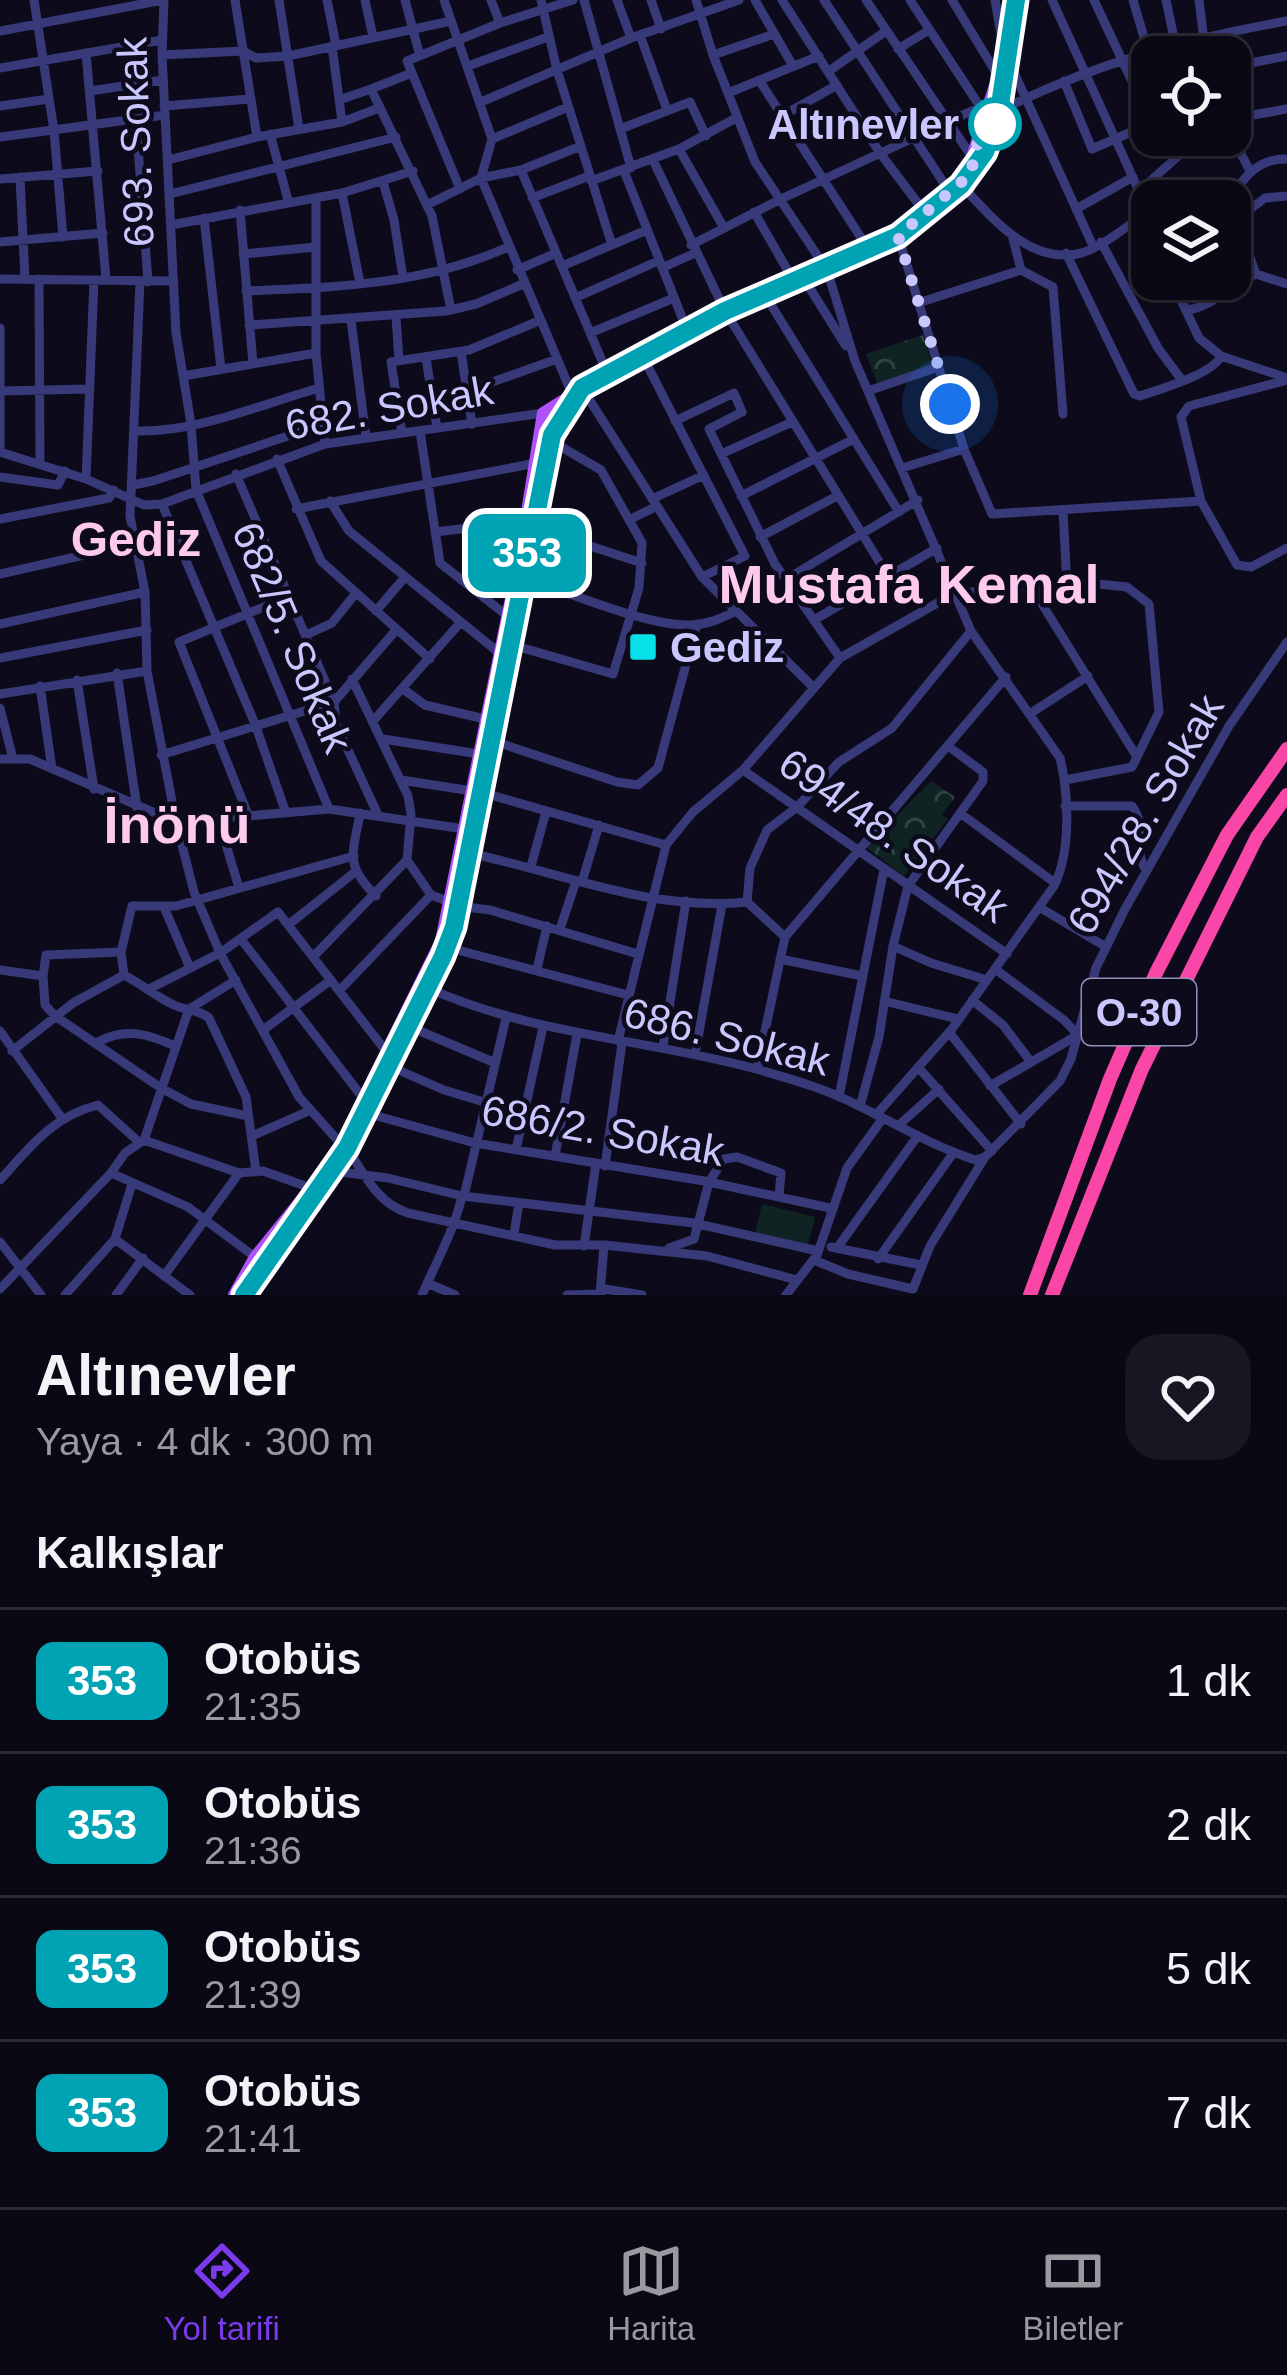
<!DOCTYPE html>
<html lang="tr">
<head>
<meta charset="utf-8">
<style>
	:root { --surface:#0a0814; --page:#181622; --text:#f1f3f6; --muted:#999aa0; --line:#2a2934; --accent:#7c3aed }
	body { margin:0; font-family:Arial,sans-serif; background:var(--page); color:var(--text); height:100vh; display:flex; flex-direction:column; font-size:45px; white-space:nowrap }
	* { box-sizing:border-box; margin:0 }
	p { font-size:39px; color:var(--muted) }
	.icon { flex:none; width:66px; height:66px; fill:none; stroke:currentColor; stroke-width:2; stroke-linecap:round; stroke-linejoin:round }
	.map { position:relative; height:1295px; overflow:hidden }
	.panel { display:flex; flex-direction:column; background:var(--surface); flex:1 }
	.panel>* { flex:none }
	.badge { padding:0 24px; border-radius:18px; font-size:42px; line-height:78px }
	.tools { position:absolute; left:1131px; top:36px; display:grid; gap:24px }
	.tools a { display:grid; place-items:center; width:120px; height:120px; border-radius:24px; background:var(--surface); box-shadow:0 3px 9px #0004,0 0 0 3px var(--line); font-size:60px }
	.you { position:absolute; width:60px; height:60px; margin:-30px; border:9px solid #fff; border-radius:50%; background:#1a73e8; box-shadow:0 0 0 18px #1a73e833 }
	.map>.badge { position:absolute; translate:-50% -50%; box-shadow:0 0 0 6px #fff }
	h2 { padding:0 36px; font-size:45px; line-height:108px }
	.round { display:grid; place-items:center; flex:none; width:126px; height:126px; border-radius:36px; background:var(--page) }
	.summary { display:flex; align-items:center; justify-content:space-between; height:204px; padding:0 36px }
	h1 { font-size:57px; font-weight:700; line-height:90px }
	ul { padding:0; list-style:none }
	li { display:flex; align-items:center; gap:36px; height:144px; padding:0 36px; border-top:3px solid var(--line) }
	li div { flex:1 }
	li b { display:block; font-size:45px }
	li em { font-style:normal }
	li .badge { min-width:132px; font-weight:700; text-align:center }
	.tabs { display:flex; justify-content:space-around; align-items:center; height:168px; border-top:3px solid var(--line); background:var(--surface); font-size:33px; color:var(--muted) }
	.tabs a { display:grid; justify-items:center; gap:6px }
	.tabs .on { color:var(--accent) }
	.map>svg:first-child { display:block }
	.grass { fill:#0f2422 }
	.park { fill:url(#park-crowns) }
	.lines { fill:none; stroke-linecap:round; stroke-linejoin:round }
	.minor { stroke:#373978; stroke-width:9 }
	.major { stroke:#b051fa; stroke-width:12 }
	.highway { stroke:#f946a7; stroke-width:14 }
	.line-casing { stroke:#fff; stroke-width:27 }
	.line { stroke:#00a3b4; stroke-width:18 }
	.walk { stroke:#c9c7fd; stroke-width:12; stroke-dasharray:0 21.6 }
	.stop-dot { fill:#fff; stroke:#00a3b4; stroke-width:6 }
	.poi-dot { fill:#07e0e9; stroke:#0d0b1b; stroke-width:4.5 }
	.labels { text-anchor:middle; stroke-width:9; stroke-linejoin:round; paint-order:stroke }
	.shield { fill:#0d0b1b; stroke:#918fb9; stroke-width:3 }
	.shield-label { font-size:39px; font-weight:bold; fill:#c9c7fd }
	.stop-label { font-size:42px; font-weight:bold; fill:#c9c7fd; stroke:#0d0b1b; text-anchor:end }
	.street-label { font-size:42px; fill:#c9c7fd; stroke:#0d0b1b }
	.poi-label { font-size:42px; font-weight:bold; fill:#c9c7fd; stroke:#0d0b1b; text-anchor:start }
	.quarter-label { font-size:48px; font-weight:bold; fill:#fdc9ed; stroke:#0d0b1b }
	.district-label { font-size:54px; font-weight:bold; fill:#fdc9ed; stroke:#0d0b1b }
</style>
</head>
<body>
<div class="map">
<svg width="1287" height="1295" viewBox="0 0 1287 1295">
	<defs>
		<pattern id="park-crowns" width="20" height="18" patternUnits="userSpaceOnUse" patternTransform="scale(3)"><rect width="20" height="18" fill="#0f2422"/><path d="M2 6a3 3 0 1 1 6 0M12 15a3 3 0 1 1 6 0" fill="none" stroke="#314243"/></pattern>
	</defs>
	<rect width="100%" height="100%" fill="#0d0b1b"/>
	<path class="grass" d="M762 1204 815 1217 808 1246 755 1234Z"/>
	<path class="park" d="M923 335 932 366 878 385 866 354Z
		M931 781 955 797 942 815 948 819 904 876 866 847Z"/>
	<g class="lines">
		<path class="minor" d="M34 0 54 131 63 237
			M164 0 162 55 176 333 191 424 196 490 329 809
			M235 0 257 137
			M279 0 299 129
			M327 0 336 45
			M365 0 373 37
			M405 0 420 56
			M444 0 492 139 481 178 572 394
			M491 0 500 23
			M541 0 557 70 612 245
			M584 0 631 168
			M617 0 631 38
			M651 0 661 29
			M696 0 713 55 755 162 827 270 855 361 971 631 1060 758C1069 796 1071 852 1054 886L952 1029 876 1115
			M755 0 793 66
			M782 0 880 153 926 214
			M824 0 951 194
			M866 0 972 157
			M910 0 983 111
			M952 0 998 76
			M995 0 1002 40
			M1052 0 1139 191 1142 217 1152 238
			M1094 0 1152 124
			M1133 0 1148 51
			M1166 0 1175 43
			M1199 0 1206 57
			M0 31 163 0
			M640 35 667 110
			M332 46 342 122
			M898 49 929 30
			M86 53 106 279
			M162 55 243 51 256 58 288 56 451 21
			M713 55 774 34
			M1007 57 1093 246
			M468 66 548 37
			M1230 67 1287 56
			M0 68 162 40
			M829 71 886 31
			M412 73 371 89 432 216 451 310
			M759 80 869 250
			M1064 81 1092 149 1152 123
			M90 91 163 80
			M728 93 819 56
			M339 100 371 89
			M481 102 631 38 739 0
			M0 106 49 99
			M164 106 250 99
			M999 111C1096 63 1181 40 1287 21
			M782 116 837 85
			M1230 119 1287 109
			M136 120 148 282
			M620 129 690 102 706 136
			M1230 133 1250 171
			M270 134 288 200
			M0 137 165 115
			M492 139 568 107
			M679 149 724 228
			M168 160 257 137 342 122 379 108
			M653 160 725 311 888 576
			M521 170 608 375
			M624 171 687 330
			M20 177 25 279
			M0 179 98 171
			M591 181 679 149 736 118
			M383 182 394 220 403 278
			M961 185C991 216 1027 263 1077 254 1099 250 1123 228 1142 217
			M460 189 407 61 500 23 573 0
			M1139 191 1202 135
			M342 193 360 283
			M170 194 396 137
			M316 198V353L325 444
			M532 198 589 176
			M1230 201C1242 178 1258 158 1287 159
			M1230 202 1256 274
			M427 205 481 178 521 170 581 146
			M1076 209 1133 177
			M240 210 253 364
			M754 212 795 283
			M204 218 221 369
			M1237 219 1265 198 1287 196
			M171 225 342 193 413 171
			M898 236 964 449 992 514 1201 501
			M1013 239 1021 270 1053 287 1063 414
			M0 242 103 233
			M1101 242 1158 348 1181 379
			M691 245 781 199 978 108
			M1066 253 1134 394 1140 396C1161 389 1213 374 1221 356
			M243 254 316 247
			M562 266 647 230
			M662 268 695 253
			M517 270 556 253
			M0 279 174 281
			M39 279 40 464
			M804 279 846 346
			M1171 279 1199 338 1221 356 1287 378
			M140 282 130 516 145 592 147 671 176 822 194 892 220 953 299 1097 341 1144
			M246 291C337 287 424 285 508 247
			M765 295 899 512
			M575 298 658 261
			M918 303 1021 270
			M1187 310C1214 306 1231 285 1256 274L1287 284
			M396 316 399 361
			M351 320 366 437
			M249 325 446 311 476 304 523 284
			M0 328V452
			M590 333 674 298
			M461 352 472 424
			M642 355 745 556 702 577
			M426 358 437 428
			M183 376 316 353
			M1287 380 1189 406 1181 417 1201 501 1237 565 1251 567 1287 548
			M582 388 702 577 813 687
			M1 391 89 389
			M467 391 557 359
			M868 391 938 367
			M675 421 734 393 742 412 709 429 775 564 840 658
			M136 431C196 433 262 404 319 388
			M420 431 440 563 505 614
			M402 433 391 362 469 350 541 320
			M0 452 86 479 144 505 162 504 325 444 543 413 564 417
			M721 454 792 422
			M277 459 321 561 430 659
			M902 468 964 449
			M236 474 334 702 336 724 378 815
			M0 477 58 485 65 471
			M86 479 94 280
			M133 485 153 481 324 424
			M741 496 854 439
			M652 499 704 475
			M330 501 349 531 498 652
			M162 504 255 724 286 813
			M296 509 536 463
			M1063 511 1067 586
			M0 519 109 498 114 490
			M629 520 657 506
			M532 527 642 563
			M435 532 526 521
			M760 537 837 496
			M0 574 137 543
			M522 577C567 592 646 626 690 625 707 625 722 618 736 611
			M785 580 918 500
			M1032 588 1137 757 1132 767 1065 780
			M376 611 405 577
			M814 620 937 548
			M0 624 145 592
			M306 635 332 623 356 593
			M509 644 613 674 639 588 642 543 601 470 563 448 549 445
			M0 658 147 630
			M117 673 137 808
			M77 680 94 789
			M40 686 52 769
			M403 689 425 705 485 719
			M0 694 147 671
			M0 708 13 759
			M1031 713 1088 676
			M373 721 460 623
			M383 739 479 754
			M490 740 617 782 638 785 658 768 697 624
			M161 755 334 702 396 630
			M0 759H30L176 822 329 809 464 829
			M743 770 1007 954
			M401 780 472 791
			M480 792 666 845
			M1065 806H1132C1148 826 1132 850 1146 870
			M360 813C353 854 344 864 376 896
			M960 813 1055 883
			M249 817 179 642 288 597
			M219 821 239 888
			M469 853C562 873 652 912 747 902L785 937
			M407 860 431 895 450 902
			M531 866 546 812
			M582 882 599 825
			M747 902 750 868 767 830 797 807 839 762 892 728 971 631
			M458 906 490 910 638 954
			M164 907 190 968
			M1039 907 1106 947
			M288 925 355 872
			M560 929 576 881
			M241 939 363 1098
			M893 946 931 963 987 980
			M446 947 628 995
			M121 952 132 906H176L354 856
			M313 957 407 860 411 814 408 796 352 679
			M780 959 862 976
			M537 969 547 926
			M0 970 43 976 45 1005 55 1016 161 1088 191 1104 248 1116
			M43 976 46 955 121 952 124 975C142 984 163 1002 179 1007 192 1011 198 1010 209 1018L246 1097 256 1172
			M151 988 220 953 278 912 385 1050
			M428 988C533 1035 646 1039 756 1069 791 1079 827 1089 859 1106 898 1125 933 1146 975 1160L985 1157 1060 1081 1071 1059 1096 968 1125 909 1229 726 1287 642
			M339 991 431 895
			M972 1000 1003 1025 1031 1062
			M884 1001 958 1019
			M408 1026 493 1062
			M263 1030 331 980
			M0 1031 61 1117
			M949 1032 1021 1124
			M618 1041 666 845 693 812 743 770 840 658 955 593 1098 584 1127 587 1149 604 1159 712 1137 757
			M98 1042C126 1027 148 1034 175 1046
			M663 1046 686 901
			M12 1051 73 1003 124 975
			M695 1054 722 905
			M387 1065 444 1090 484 1102
			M918 1067 992 1151
			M757 1069 785 937 1006 677
			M990 1086 1078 1035 1064 1020 995 969
			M839 1097 884 869
			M860 1106 879 1037 893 946 908 886 983 781V772L948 746
			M366 1113 475 1143 704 1181 830 1208
			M898 1126 939 1089
			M252 1136 311 1110
			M144 1140 239 1173 263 1171 311 1188
			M347 1148C364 1174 377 1203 408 1213L555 1245H604L707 1256 797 1280
			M516 1150 543 1027
			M555 1156 577 1034
			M605 1166 622 1043
			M332 1171 388 1178 462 1196 694 1223 818 1251
			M111 1173 188 1207 255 1257
			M0 1180C30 1147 53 1116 98 1105L140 1143
			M464 1196 506 1018
			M514 1234 519 1203
			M115 1239 132 1184
			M0 1242 41 1295
			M584 1246 596 1163
			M831 1247 921 1265
			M669 1248 694 1239 709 1182 724 1159 737 1157 781 1173 779 1197
			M837 1248 916 1138
			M878 1259 954 1152
			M814 1260 848 1274 913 1289 930 1246 985 1157
			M164 1276 239 1173
			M427 1283 455 1295
			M0 1289 111 1173 125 1153 144 1140 189 1009 236 980
			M600 1294 604 1245
			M65 1295 115 1239 190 1295
			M116 1295 143 1258
			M422 1295C436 1262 454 1231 462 1196
			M567 1295 600 1294 605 1289 642 1295
			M786 1295 817 1255 847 1168 883 1118"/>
		<path class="major" d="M972 172V157L996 82
			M537 502 552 435 578 394
			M353 1136 443 957 454 927 524 569
			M234 1295 255 1257 311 1188 341 1144 441 941 521 549 543 413C599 377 658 344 718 315 800 276 943 240 985 151 1008 104 1001 49 1016 0
			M244 1295 286 1231"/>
		<path class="highway" d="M1030 1295 1110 1079 1156 973 1227 835 1287 749
			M1052 1295 1142 1069 1257 837 1287 795"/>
	</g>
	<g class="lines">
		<defs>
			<path id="line" d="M244 1295 347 1148 443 956 454 927 552 435 582 388 725 311 898 236 961 185 985 152 999 111 1016 0"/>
		</defs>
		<use href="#line" class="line-casing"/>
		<use href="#line" class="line"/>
		<path class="walk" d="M950 404 898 236 972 173 973 157 988 114 995 124"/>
	</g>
	<circle class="stop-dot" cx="995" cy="124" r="24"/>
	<rect class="poi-dot" x="628" y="632" width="30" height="30" rx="6"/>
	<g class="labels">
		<rect class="shield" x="1082" y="979" width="114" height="66" rx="9"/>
		<g class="shield-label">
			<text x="1139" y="1026">O-30</text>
		</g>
		<g class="stop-label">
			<text x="959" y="139">Altınevler</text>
		</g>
		<g class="street-label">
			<text transform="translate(135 142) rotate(-92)" y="15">693. Sokak</text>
			<text transform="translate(389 407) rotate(-10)" y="15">682. Sokak</text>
			<text transform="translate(293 637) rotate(67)" y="15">682/5. Sokak</text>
			<text transform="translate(1145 814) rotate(-60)" y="15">694/28. Sokak</text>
			<text transform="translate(894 835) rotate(35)" y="15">694/48. Sokak</text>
			<text transform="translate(727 1036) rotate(14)" y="15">686. Sokak</text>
			<text transform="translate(603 1130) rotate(10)" y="15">686/2. Sokak</text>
		</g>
		<g class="poi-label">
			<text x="670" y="662">Gediz</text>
		</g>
		<g class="quarter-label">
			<text x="136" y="556">Gediz</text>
		</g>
		<g class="district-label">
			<text x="909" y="603">Mustafa Kemal</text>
			<text x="177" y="843">İnönü</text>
		</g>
	</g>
</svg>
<div class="tools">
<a><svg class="icon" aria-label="locate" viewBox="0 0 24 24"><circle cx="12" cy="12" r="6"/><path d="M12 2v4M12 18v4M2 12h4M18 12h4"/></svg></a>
<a><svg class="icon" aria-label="layers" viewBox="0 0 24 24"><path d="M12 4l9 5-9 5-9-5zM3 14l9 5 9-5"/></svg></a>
</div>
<div class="you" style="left:950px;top:404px"></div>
<b class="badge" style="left:527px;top:553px;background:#00a3b4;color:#fff">353</b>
</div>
<section class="panel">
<div class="summary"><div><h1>Altınevler</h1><p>Yaya · 4 dk · 300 m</p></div><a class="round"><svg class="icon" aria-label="heart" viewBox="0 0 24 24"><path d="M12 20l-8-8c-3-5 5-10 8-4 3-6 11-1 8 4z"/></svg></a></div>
<h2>Kalkışlar</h2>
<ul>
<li><span class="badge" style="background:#00a3b4;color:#fff">353</span><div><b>Otobüs</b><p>21:35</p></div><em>1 dk</em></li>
<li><span class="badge" style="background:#00a3b4;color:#fff">353</span><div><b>Otobüs</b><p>21:36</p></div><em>2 dk</em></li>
<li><span class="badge" style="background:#00a3b4;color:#fff">353</span><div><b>Otobüs</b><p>21:39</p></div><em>5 dk</em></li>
<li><span class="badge" style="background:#00a3b4;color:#fff">353</span><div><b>Otobüs</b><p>21:41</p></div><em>7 dk</em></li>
</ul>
</section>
<nav class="tabs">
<a class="on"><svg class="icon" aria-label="directions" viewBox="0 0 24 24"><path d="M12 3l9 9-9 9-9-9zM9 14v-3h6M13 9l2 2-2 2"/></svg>Yol tarifi</a>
<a><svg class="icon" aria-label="map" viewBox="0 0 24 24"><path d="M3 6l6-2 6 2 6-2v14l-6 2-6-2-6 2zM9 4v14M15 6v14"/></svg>Harita</a>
<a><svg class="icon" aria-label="tickets" viewBox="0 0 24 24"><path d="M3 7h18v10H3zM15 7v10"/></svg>Biletler</a>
</nav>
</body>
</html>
